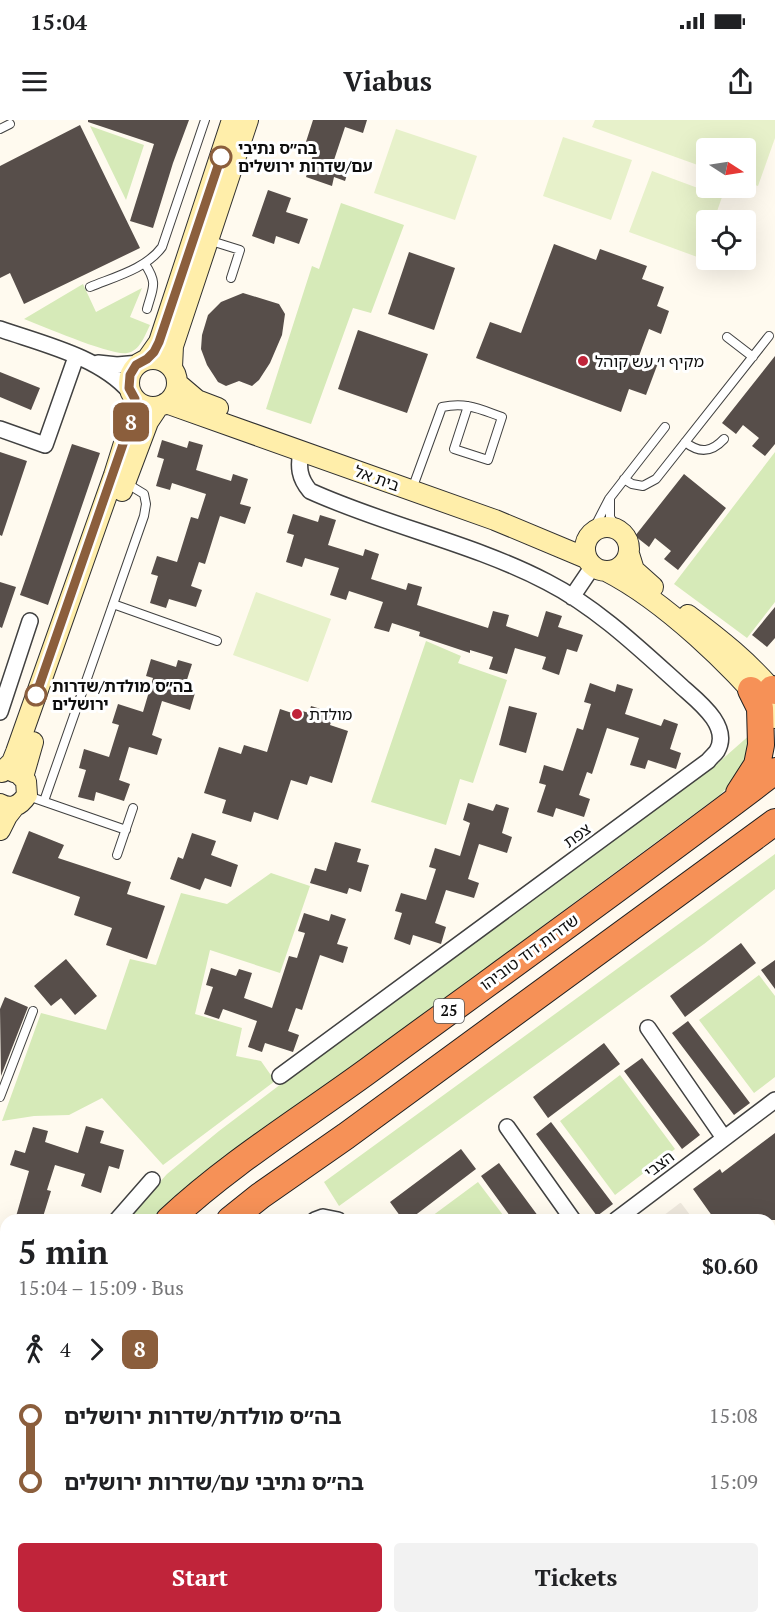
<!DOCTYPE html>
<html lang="en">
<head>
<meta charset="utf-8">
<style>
	:root { --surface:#fff; --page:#f2f2f2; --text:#202124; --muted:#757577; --accent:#c0243a }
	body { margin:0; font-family:"PT Serif","Noto Sans Hebrew",serif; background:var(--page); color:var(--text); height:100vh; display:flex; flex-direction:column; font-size:22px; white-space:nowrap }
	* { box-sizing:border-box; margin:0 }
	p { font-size:20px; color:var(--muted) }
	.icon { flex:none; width:33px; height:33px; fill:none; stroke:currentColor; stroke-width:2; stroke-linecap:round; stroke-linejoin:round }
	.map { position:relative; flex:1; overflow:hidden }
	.sheet { position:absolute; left:0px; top:1094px; width:776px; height:410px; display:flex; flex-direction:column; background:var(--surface); border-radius:18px 18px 0 0; box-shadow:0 6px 24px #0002 }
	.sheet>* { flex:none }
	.badge { padding:0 12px; border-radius:9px; font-size:21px; line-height:39px }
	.needle { width:39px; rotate:102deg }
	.buttons { position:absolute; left:696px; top:18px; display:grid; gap:12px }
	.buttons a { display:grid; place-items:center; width:60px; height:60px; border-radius:6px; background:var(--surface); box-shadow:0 6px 24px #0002; font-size:30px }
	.map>.badge { position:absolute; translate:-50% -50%; box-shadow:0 0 0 3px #fff }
	.legs { display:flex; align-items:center; gap:9px; height:66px; padding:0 18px; font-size:20px }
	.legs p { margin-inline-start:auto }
	.headline { display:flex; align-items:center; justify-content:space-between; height:102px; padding:0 18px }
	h1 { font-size:33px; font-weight:600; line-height:45px }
	.primary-button { display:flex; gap:12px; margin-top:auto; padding:12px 18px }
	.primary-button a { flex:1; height:69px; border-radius:6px; background:var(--accent); color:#fff; font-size:24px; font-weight:600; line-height:69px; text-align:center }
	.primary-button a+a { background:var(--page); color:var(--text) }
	ul { padding:0 18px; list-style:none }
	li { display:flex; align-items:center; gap:21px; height:66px; font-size:22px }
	li i { display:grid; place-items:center; width:9px; height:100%; margin:0 8px; background:currentColor }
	li i::after { content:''; width:15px; height:15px; margin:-8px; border:4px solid; border-radius:50%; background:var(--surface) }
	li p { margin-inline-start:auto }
	li:first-child i { background:linear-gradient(#0000 50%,currentColor 0) }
	li:last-child i { background:linear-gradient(currentColor 50%,#0000 0) }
	.status { display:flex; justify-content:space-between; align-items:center; height:42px; padding:0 30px; background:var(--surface); direction:ltr }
	.status svg { height:16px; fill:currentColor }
	header { display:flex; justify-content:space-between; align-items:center; height:78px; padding:0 18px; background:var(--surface); font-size:27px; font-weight:600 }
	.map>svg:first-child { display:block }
	.green { fill:#d6eab8 }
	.pitch { fill:#e7f1ca }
	.plaza { fill:#efe9de }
	.building { fill:#574e4a }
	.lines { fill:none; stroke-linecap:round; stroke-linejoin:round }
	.lane-casing { stroke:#414141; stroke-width:10 }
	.street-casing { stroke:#414141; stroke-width:18 }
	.secondary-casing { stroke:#303030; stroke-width:22 }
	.highway-casing { stroke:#1f1f1f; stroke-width:28 }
	.lane { stroke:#fff; stroke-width:8 }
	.street { stroke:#fff; stroke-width:15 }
	.secondary { stroke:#fea; stroke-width:20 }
	.highway { stroke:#f69157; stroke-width:26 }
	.line-1-casing { stroke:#fff; stroke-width:14 }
	.line-1 { stroke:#8b5e3c; stroke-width:9 }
	.stop-1-dot { fill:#fff; stroke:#8b5e3c; stroke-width:3 }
	.poi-dot { fill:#c0243a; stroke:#fff; stroke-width:2 }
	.labels { text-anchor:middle; stroke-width:6; stroke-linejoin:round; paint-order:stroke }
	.shield { fill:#fff; stroke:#565656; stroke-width:1.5 }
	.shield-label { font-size:15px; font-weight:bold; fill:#0e0e0e }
	.stop-label { font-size:16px; font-weight:bold; fill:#0e0e0e; stroke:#fff; text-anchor:start }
	.poi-label { font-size:16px; fill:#0e0e0e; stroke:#fff; text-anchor:start }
	.street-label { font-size:16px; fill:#0e0e0e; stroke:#fff }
</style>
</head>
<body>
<div class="status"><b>15:04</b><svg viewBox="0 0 49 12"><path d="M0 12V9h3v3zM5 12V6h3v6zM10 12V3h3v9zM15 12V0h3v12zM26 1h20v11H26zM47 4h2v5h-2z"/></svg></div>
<header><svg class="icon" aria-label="menu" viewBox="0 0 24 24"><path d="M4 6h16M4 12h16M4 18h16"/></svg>Viabus<svg class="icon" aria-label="share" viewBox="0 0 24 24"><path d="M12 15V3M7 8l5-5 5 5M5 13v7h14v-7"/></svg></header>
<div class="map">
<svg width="775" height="1502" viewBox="0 0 775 1502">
	<rect width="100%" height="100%" fill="#fffaef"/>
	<path class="green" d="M90 6 144 25 126 80Z
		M341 83 404 105 371 193 353 188 311 304 266 289 312 146 319 149Z
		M83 164 96 192 142 168 130 197 150 205C145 215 140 231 127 233 111 236 43 206 24 199Z
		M775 332V482L747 518 674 464Z
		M426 521 461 536 458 543 507 560 473 663 460 659 446 705 371 682Z
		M752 613C751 640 738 656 720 675L556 796 158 1099 126 1100 167 1054 219 1011 331 926 718 643Z
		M775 734V769L704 824 339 1086 324 1062Z
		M271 753 310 766 280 853 210 830 195 894 242 908 236 936 261 941 275 961 163 1045 102 978 69 995 34 996 2 1001 41 893 106 910 130 839 156 845 181 773 227 784Z
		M759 855 775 876V957L754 973 699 900Z
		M620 955 675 1029 615 1075 560 1001Z
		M478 1062 506 1099H428Z
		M6 1262V1298L0 1311V1272Z
		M775 1433V1479L770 1481V1437Z
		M401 1497H452L446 1502H405Z
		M686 1497H719L703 1502H679Z"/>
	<path class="pitch" d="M595 0H775V18L758 66 746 62V28H706V48L592 7Z
		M396 9 477 36 455 100 374 73Z
		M563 17 632 40 611 100 543 76Z
		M652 51 722 77 714 100H706V120L700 138 629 112Z
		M256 472 331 499 308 562 233 535Z"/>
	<path class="plaza" d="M681 1083 693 1099H659L680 1083Z"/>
	<path class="building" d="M88 0H189L173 43 153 108 130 101 154 24 88 2Z
		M313 0H367L363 13 345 7 334 40 350 45 345 61 334 57 332 66 306 57 314 32 304 28Z
		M80 5 140 128 24 184 10 153 0 158V46Z
		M268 70 291 78 286 92 308 99 299 124 276 116 274 124 252 116Z
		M554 124 596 140 600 129 647 146 642 159 664 167 657 186 669 191 661 214 649 209 639 236 658 243 646 275 629 269 621 292 476 238 490 202 521 213Z
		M409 132 455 148 434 210 388 194Z
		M243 173 279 184 285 194 282 215 270 243 259 260 252 266 239 261 226 266 218 262 207 245 201 229 202 215 208 195 221 182Z
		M358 210 428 234 407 293 338 269Z
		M775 236V324L765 336 752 326 759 318 743 305 736 314 722 303Z
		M0 252 40 268 31 290 0 277Z
		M162 320 187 328 189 321 203 325 196 350 231 361 233 354 248 359 240 384 251 387 245 404 220 396 205 444 199 442 191 466 202 470 196 487 169 479 166 488 150 483 158 456 151 454 157 436 177 442 191 397 198 399 206 374 172 363 170 370 156 366 164 339 157 337Z
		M72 324 100 333 48 485 20 475Z
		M0 332 27 341 2 416 0 415Z
		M684 354 726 388 678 450 664 439 671 431 655 418 649 427 635 416Z
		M293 394 318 402 320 395 336 400 328 425 363 436 365 429 379 434 371 459 406 470 408 463 422 467 417 485 488 508 493 491 509 495 506 506 538 517 546 491 562 496 558 507 583 515 577 532 567 529 559 555 542 549 546 537 515 528 507 554 489 549 493 537 470 530V533L419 516 420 512 392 503 389 512 374 508 383 482 349 471 346 480 330 475 339 448 305 438 302 447 286 442 294 415 287 413Z
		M0 462 16 467 2 508 0 507Z
		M775 487V518L767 527 752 515Z
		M151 539 176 547 178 540 192 544 184 569 195 573 190 590 162 581 152 615 162 619 157 635 129 627 119 660 130 664 124 681 96 672 94 681 78 677 86 650 79 648 84 629 109 637 119 605 112 603 118 584 143 592 153 558 146 556Z
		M590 563 615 572 617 564 633 569 625 594 661 606 664 599 678 604 670 629 681 633 676 649 648 640 645 649 630 645 639 618 607 608 592 654 587 652 579 675 590 679 584 697 556 688 553 697 537 692 546 665 539 663 544 645 563 651 577 608 583 610 591 584 584 582Z
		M311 586 334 593 330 605 348 611 332 663 310 656 307 665 291 660 278 700 254 692 251 702 222 693 226 680 204 673 219 627 241 634 244 625 267 632 280 589 298 595 299 590 309 593Z
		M509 586 537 593 526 633 499 625Z
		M468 683 493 691 496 684 509 688 502 713 512 717 507 733 479 724 468 759 479 763 474 778 446 770 435 803 446 807 441 824 413 815 410 825 394 819 402 793 395 791 401 773 426 780 436 749 429 747 435 728 460 736 470 703 463 700Z
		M29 711 64 725 58 738 131 762 127 774 165 786 147 839 106 825 112 808 74 795 80 777 12 753Z
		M192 713 216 721 211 735 238 745 231 767 205 758 200 770 170 759 178 737 183 739Z
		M335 722 361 729 357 742 369 745 361 772 349 768 347 774 310 763 315 748 326 751Z
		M304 793 329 801 331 794 346 799 337 824 348 827 343 843 320 835 302 890 296 888 288 911 299 915 293 932 265 923 262 932 248 927 257 901 223 889 219 899 204 894 213 867 206 865 211 848 236 856 239 849 252 853 244 878 272 888 289 836 297 838 305 813 298 811Z
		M741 823 756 843 685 897 670 876Z
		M66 839 97 876 75 895 61 878 51 886 34 866Z
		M775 840V869L761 850Z
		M5 877 28 887 1 956 0 889Z
		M688 901 750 983 734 995 672 913Z
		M604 923 620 944 548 998 533 977Z
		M642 938 700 1015 682 1029 624 951Z
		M551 1002 613 1084 597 1096 536 1014Z
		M86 1006 104 1011 100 1023 124 1030 119 1049 109 1046 101 1073 81 1066 85 1054 55 1045 47 1070 51 1071 42 1100H15L29 1051 10 1045 15 1030 25 1033 33 1007 48 1011 45 1022 78 1033Z
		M775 1013V1100H715L693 1069 720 1049 722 1053Z
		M461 1029 476 1049 409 1100H403L390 1082Z
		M499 1043 541 1100H513L481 1056Z"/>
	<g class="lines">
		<defs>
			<path id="lane" d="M0 9 10 4
				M208 120 240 130 231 158
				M145 144C158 164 153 167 147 189
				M90 167C114 157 146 149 162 127L205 0
				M727 217 753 237
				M685 322C700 334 712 332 724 319
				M624 359 632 364 643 366 656 359 769 216
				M415 361 442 287C467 282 479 289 502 297L488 340 454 329 468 286
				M610 379V397L618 410
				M592 412 609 379 665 307
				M113 484 217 521
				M28 676 126 710
				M44 681 144 396 146 384 144 374 126 363
				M117 735 133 688
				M0 977 33 891
				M0 1173 6 1176"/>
			<path id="street" d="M0 209C43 224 100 237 130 272
				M98 243 117 245 140 243
				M0 309 45 325 76 237
				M572 477 593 446
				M0 592 30 501
				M648 908 724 1018
				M280 956 708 641C710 638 715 634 717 631 732 605 695 579 680 565 639 528 596 487 547 462 472 423 387 406 310 371 299 358 298 347 301 331
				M507 1007 573 1100
				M117 1100 152 1060
				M315 1100 323 1097 338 1100
				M616 1100 775 980
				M0 1257 6 1247
				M626 1497 630 1502
				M39 1502 41 1497"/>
			<path id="secondary" d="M129 263a24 24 0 1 1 48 0a24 24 0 1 1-48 0Z
				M147 239 159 222 232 0
				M172 247 173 226 248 0
				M177 263 197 280 218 288
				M166 283 495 400 586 438
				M122 371 148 302 158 287
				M585 429a22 22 0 1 1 44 0a22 22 0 1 1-44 0Z
				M629 434 634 450 653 467
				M606 451C665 481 733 547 775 598
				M688 495C720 519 749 542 775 573
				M2 652 12 642 16 632 114 355 130 304 135 279
				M23 657 33 622
				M0 684C11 690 20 686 27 675L26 661 18 653 14 652
				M0 710 7 696 14 687
				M767 1502 775 1499"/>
			<path id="highway" d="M772 569 775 571
				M739 673 757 645 761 625 760 588 751 570
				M169 1100C230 1043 302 999 369 950 504 851 641 753 775 651
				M230 1100 260 1076 346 1016 775 702
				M0 1337 6 1324
				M0 1474 6 1458"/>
		</defs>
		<use href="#lane" class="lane-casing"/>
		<use href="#street" class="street-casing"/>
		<use href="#secondary" class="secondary-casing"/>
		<use href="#highway" class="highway-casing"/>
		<use href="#lane" class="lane"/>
		<use href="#street" class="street"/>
		<use href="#secondary" class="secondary"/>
		<use href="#highway" class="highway"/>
	</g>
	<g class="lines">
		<defs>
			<path id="line-1" d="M36 575 130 304 135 279 129 268 130 255 136 245 147 239 154 232 159 222 221 37"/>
		</defs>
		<use href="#line-1" class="line-1-casing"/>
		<use href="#line-1" class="line-1"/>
	</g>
	<g class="stop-1-dot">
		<circle cx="221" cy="37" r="10"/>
		<circle cx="36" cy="575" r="10"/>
	</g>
	<g class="poi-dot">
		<circle cx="583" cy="241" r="6"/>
		<circle cx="297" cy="594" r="6"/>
	</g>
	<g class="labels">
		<rect class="shield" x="434" y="879" width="30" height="24" rx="4.5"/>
		<g class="shield-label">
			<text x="449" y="896">25</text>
		</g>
		<g class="stop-label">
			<text x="238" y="34">בה״ס נתיבי<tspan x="238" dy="18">עם/שדרות ירושלים</tspan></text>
			<text x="52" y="572">בה״ס מולדת/שדרות<tspan x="52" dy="18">ירושלים</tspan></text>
		</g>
		<g class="poi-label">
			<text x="595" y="247">מקיף ו׳ עש קוהל</text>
			<text x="309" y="600">מולדת</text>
		</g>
		<g class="street-label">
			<text transform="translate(377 358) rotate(20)" y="6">בית אל</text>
			<text transform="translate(577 715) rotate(-36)" y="6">צפת</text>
			<text transform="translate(529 832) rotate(-36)" y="6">שדרות דוד טוביהו</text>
			<text transform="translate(659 1044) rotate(-37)" y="6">הצבי</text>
		</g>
	</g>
</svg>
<div class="buttons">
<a><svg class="needle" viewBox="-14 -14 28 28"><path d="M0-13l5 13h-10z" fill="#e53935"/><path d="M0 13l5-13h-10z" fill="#757577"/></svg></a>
<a><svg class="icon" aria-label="locate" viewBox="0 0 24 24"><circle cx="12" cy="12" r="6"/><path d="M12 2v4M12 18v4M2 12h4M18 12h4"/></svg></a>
</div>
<b class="badge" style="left:131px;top:302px;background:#8b5e3c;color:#fff">8</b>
<section class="sheet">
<div class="headline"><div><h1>5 min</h1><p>15:04 – 15:09 · Bus</p></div><b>$0.60</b></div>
<div class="legs"><svg class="icon" aria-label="walk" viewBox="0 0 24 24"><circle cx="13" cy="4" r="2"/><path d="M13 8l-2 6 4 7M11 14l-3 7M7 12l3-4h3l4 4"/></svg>4<svg class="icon" aria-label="forward" viewBox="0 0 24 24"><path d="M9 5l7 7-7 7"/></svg><b class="badge" style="background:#8b5e3c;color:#fff">8</b></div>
<ul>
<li><i style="color:#8b5e3c"></i><b>בה״ס מולדת/שדרות ירושלים</b><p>15:08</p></li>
<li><i style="color:#8b5e3c"></i><b>בה״ס נתיבי עם/שדרות ירושלים</b><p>15:09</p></li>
</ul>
<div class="primary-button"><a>Start</a><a>Tickets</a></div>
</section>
</div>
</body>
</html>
